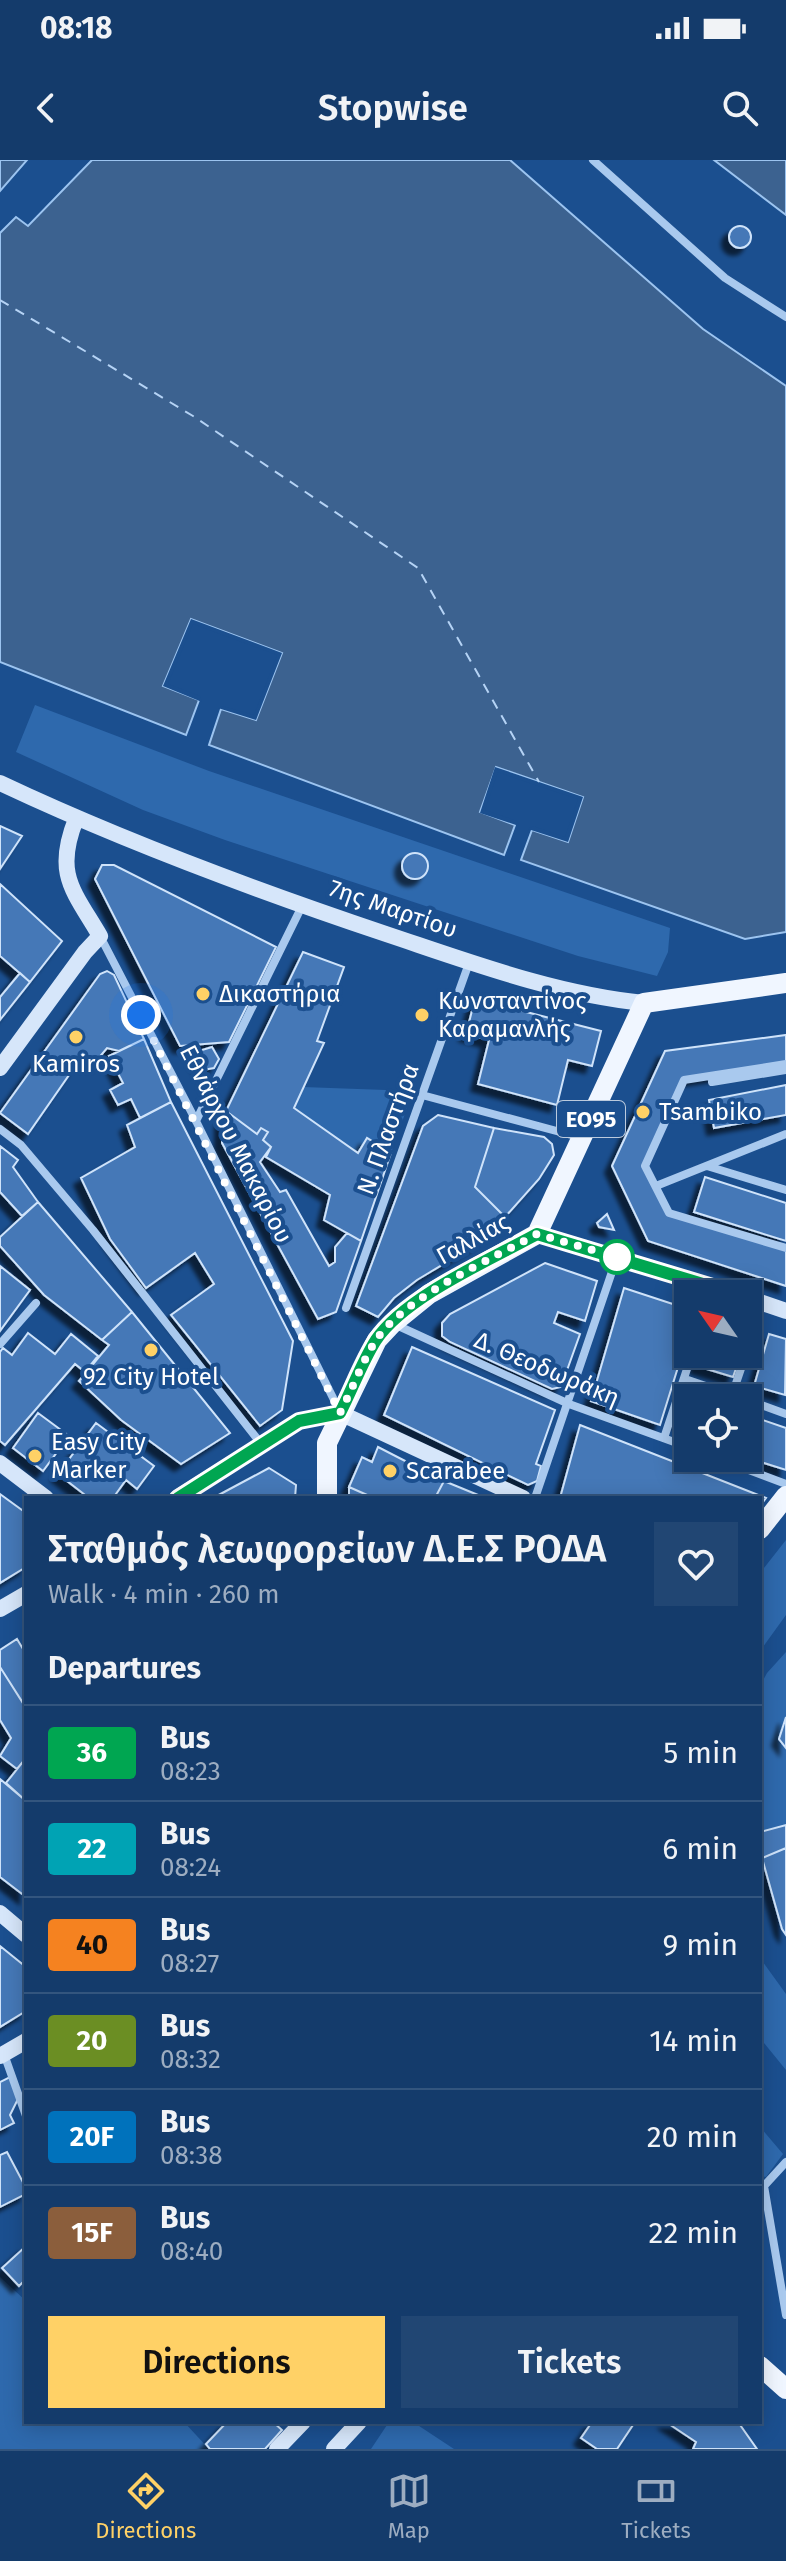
<!DOCTYPE html>
<html lang="en">
<head>
<meta charset="utf-8">
<style>
	:root { --surface:#143b6b; --page:#214673; --text:#f1f3f6; --muted:#9dadc1; --line:#33557e; --accent:#ffd166 }
	body { margin:0; font-family:"Fira Sans",sans-serif; background:var(--page); color:var(--text); height:100vh; display:flex; flex-direction:column; font-size:30px; white-space:nowrap }
	* { box-sizing:border-box; margin:0 }
	p { font-size:26px; color:var(--muted) }
	.icon { flex:none; width:44px; height:44px; fill:none; stroke:currentColor; stroke-width:2; stroke-linecap:round; stroke-linejoin:round }
	.map { position:relative; flex:1; overflow:hidden }
	.sheet { position:absolute; left:24px; top:1336px; width:738px; height:928px; display:flex; flex-direction:column; background:var(--surface); border-radius:0px; box-shadow:0 4px 20px #0003,0 0 0 2px var(--line) }
	.sheet>* { flex:none }
	.badge { padding:0 16px; border-radius:6px; font-size:28px; line-height:52px }
	.needle { width:52px; rotate:304deg }
	.buttons { position:absolute; left:674px; top:1120px; display:grid; gap:16px }
	.buttons a { display:grid; place-items:center; width:88px; height:88px; border-radius:0px; background:var(--surface); box-shadow:0 4px 20px #0003,0 0 0 2px var(--line); font-size:40px }
	.you { position:absolute; width:40px; height:40px; margin:-20px; border:6px solid #fff; border-radius:50%; background:#1a73e8; box-shadow:0 0 0 12px #1a73e833 }
	.map>.badge { position:absolute; translate:-50% -50%; box-shadow:0 0 0 4px #fff }
	h2 { padding:0 24px; font-size:30px; line-height:72px }
	.round { display:grid; place-items:center; flex:none; width:84px; height:84px; border-radius:0px; background:var(--page) }
	.headline { display:flex; align-items:center; justify-content:space-between; height:136px; padding:0 24px }
	h1 { font-size:38px; font-weight:600; line-height:60px }
	.action { display:flex; gap:16px; margin-top:auto; padding:16px 24px }
	.action a { flex:1; height:92px; border-radius:0px; background:var(--accent); color:#111; font-size:32px; font-weight:600; line-height:92px; text-align:center }
	.action a+a { background:var(--page); color:var(--text) }
	ul { padding:0; list-style:none }
	li { display:flex; align-items:center; gap:24px; height:96px; padding:0 24px; border-top:2px solid var(--line) }
	li div { flex:1 }
	li b { display:block; font-size:30px }
	li em { font-style:normal }
	li .badge { min-width:88px; font-weight:700; text-align:center }
	.status { display:flex; justify-content:space-between; align-items:center; height:56px; padding:0 40px; background:var(--surface); direction:ltr }
	.status svg { height:22px; fill:currentColor }
	header { display:flex; justify-content:space-between; align-items:center; height:104px; padding:0 24px; background:var(--surface); font-size:36px; font-weight:600 }
	.menu { display:flex; justify-content:space-around; align-items:center; height:112px; border-top:2px solid var(--line); background:var(--surface); font-size:22px; color:var(--muted) }
	.menu a { display:grid; justify-items:center; gap:4px }
	.menu .selected { color:var(--accent) }
	.map>svg:first-child { display:block }
	.green { fill:#2e69ad }
	.water { fill:#3c6290; stroke:#9cc4f0; stroke-width:2 }
	.pier { fill:#1b4f8f }
	.lines { fill:none; stroke-linecap:round; stroke-linejoin:round }
	.ferry { stroke:#b5d3f5; stroke-width:2; stroke-dasharray:10 8; stroke-linecap:butt }
	.building { fill:#4478b7; stroke:#cfe3fa; stroke-width:2; filter:url(#shadow) }
	.street { stroke:#a9c9ee; stroke-width:8 }
	.secondary { stroke:#d6e6fa; stroke-width:16 }
	.primary { stroke:#f0f6ff; stroke-width:20 }
	.line-casing { stroke:#fff; stroke-width:18 }
	.line { stroke:#00a651; stroke-width:12 }
	.walk { stroke:#fff; stroke-width:8; stroke-dasharray:0 14.4 }
	.poi-dot { fill:#ffd166; stroke:#1b4f8f; stroke-width:3 }
	.stop-dot { fill:#fff; stroke:#00a651; stroke-width:4 }
	.labels { text-anchor:middle; stroke-width:8; stroke-linejoin:round; paint-order:stroke }
	.shield { fill:#1b4f8f; stroke:#bbcadd; stroke-width:2 }
	.shield-label { font-size:22px; font-weight:bold; fill:#fff }
	.street-label { font-size:24px; fill:#fff; stroke:#1b4f8f }
	.poi-label { font-size:24px; fill:#fff; stroke:#1b4f8f; text-anchor:start }
</style>
</head>
<body>
<div class="status"><b>08:18</b><svg viewBox="0 0 49 12"><path d="M0 12V9h3v3zM5 12V6h3v6zM10 12V3h3v9zM15 12V0h3v12zM26 1h20v11H26zM47 4h2v5h-2z"/></svg></div>
<header><svg class="icon" aria-label="back" viewBox="0 0 24 24"><path d="M15 5l-7 7 7 7"/></svg>Stopwise<svg class="icon" aria-label="search" viewBox="0 0 24 24"><circle cx="10" cy="10" r="6"/><path d="M15 15l6 6"/></svg></header>
<div class="map">
<svg width="786" height="2289" viewBox="0 0 786 2289">
	<defs>
		<filter id="shadow"><feDropShadow dx="-7" dy="7" stdDeviation="2" flood-color="#0009"/></filter>
	</defs>
	<rect width="100%" height="100%" fill="#1b4f8f"/>
	<path class="green" d="M35 545 209 611 670 768 668 792 657 816 578 796 225 680 143 650 16 592Z
		M303 927 413 931 391 993 367 978 358 993 294 948Z
		M786 1380V1455L760 1491V1413Z
		M786 1492V1665L760 1672V1526L767 1513Z
		M760 1798 786 1834V1910L760 1878Z
		M760 1967 783 1994 766 2017 760 2016Z
		M0 2117 26 2141V2262H184L209 2289H0Z
		M389 2262H413L454 2289H371Z"/>
	<path class="water" d="M0 0H27L0 31Z
		M92 0H510L703 169 786 226V772L745 779 521 700 532 670 568 682 583 637 496 607 480 652 515 665 504 695 209 585 221 549 256 560 282 493 191 459 163 526 199 540 186 575 0 502V73L16 57 28 66Z
		M714 0H786V55Z"/>
	<path class="pier" d="M191 459 282 493 256 560 218 548 222 546 254 555 277 495 193 464 168 524 200 536 202 542 163 526Z
		M495 607 583 637 568 682 528 669 533 666 565 677 578 639 538 626 498 612 485 650 517 661 519 666 480 653Z"/>
	<g class="lines">
		<path class="ferry" d="M0 140 193 256 418 408 539 622"/>
	</g>
	<path class="building" d="M729 77a11 11 0 1 1 22 0a11 11 0 1 1-22 0Z
		M0 666 22 676 0 709Z
		M402 706a13 13 0 1 1 26 0a13 13 0 1 1-26 0Z
		M102 705H114L276 787 229 882 180 886 95 719Z
		M0 724 62 781 30 822 0 796Z
		M303 792 344 807 317 881 324 883 294 948 358 993 367 978 391 993 361 1081 324 1060 330 1035 266 997 271 987 263 980 268 972 261 968 257 974 226 951Z
		M107 811 114 815 144 879 119 891 107 888 97 900 83 895 28 974 0 953 100 814Z
		M20 813 30 822 0 860V837Z
		M475 839 601 871 592 906 568 900 557 945 478 924 489 880 466 874Z
		M786 875V904L684 920 645 1006 669 1053 786 1088V1126L648 1081 612 1006 665 891Z
		M144 879 171 942 140 958 131 939 118 945 110 930 123 923 109 896Z
		M212 887 219 899 214 908 203 910 197 900 202 890Z
		M786 925V955L714 968 709 940Z
		M171 942 293 1181 282 1250 260 1266 171 1155 214 1124 195 1093 146 1128 110 1079 81 1018 135 987 127 965Z
		M226 951 257 974 261 968 268 972 263 980 271 987 260 1002 280 1032 286 1030 329 1106 335 1102V1087L347 1073 361 1081 336 1152 318 1159 222 983V961Z
		M438 955 494 968 475 1027 505 1057 477 1084 417 1120 394 1138 378 1157 356 1146 423 966Z
		M494 968 544 977 552 984 554 995 539 1019 505 1057 475 1027Z
		M0 986 18 1000 13 1007 38 1042 22 1056 0 1032Z
		M705 1017 786 1043V1081L694 1052Z
		M38 1042 132 1152 102 1180 44 1135 0 1086V1077Z
		M607 1054 614 1070 599 1067 597 1063Z
		M545 1103 597 1121 585 1161 558 1152 554 1163 580 1174 561 1227 552 1229 450 1182 442 1176V1163L450 1154Z
		M0 1106 30 1130 0 1171Z
		M624 1128 688 1149V1175L660 1265 591 1241Z
		M132 1152 230 1273 181 1304 121 1260 79 1221 109 1185 102 1180Z
		M28 1173 55 1194 71 1174 98 1196 85 1212 75 1204 5 1285 0 1281V1192L3 1188 12 1195Z
		M769 1174 786 1179 785 1235 754 1226Z
		M412 1187 555 1250 536 1304 541 1306 537 1321 528 1325 384 1255Z
		M701 1194H741L733 1217 697 1206Z
		M685 1235 693 1238H688V1264L678 1261Z
		M38 1253 69 1276 43 1311 13 1288Z
		M748 1255 786 1268V1310L748 1298Z
		M96 1263 154 1306 137 1329 126 1320 113 1338H89L58 1314Z
		M580 1265 766 1338 760 1346V1338H560Z
		M378 1287 444 1321 435 1338H374L349 1327 362 1297 372 1302Z
		M269 1308 296 1325 295 1338H213Z
		M444 1321 483 1337 435 1338Z
		M349 1327 374 1338H349Z
		M0 1334 26 1353V1407L0 1423Z
		M17 1479 26 1494V1541L23 1543 0 1507V1490Z
		M0 1507 26 1548V1598L17 1609 0 1596 11 1578 0 1560Z
		M786 1557V1588L779 1579Z
		M26 1598V1641L6 1623Z
		M0 1619 26 1641V1737L0 1717Z
		M786 1665V1688L760 1699V1672Z
		M786 1688V1775L782 1769 762 1698Z
		M0 1786 26 1807V1851L0 1867Z
		M10 1917 19 1937 10 1955 14 1963 0 1970V1922Z
		M7 1992 26 2028V2034L0 2047V1995Z
		M26 2086V2119L19 2126 2 2108Z
		M227 2262H273L282 2270 265 2289H210L206 2284Z
		M592 2262H635L617 2289H597L581 2278Z
		M666 2262H738L757 2289H693L696 2282Z"/>
	<g class="lines">
		<path class="street" d="M593 0 725 118 786 157
			M100 776 196 961 340 1252
			M786 904 684 920 645 1006 669 1053 786 1088
			M712 922 786 910
			M422 935 579 977
			M196 961 302 746
			M0 969 21 985 93 1070 262 1285
			M707 1006 786 1030
			M656 1026 786 974
			M346 1148 469 803
			M394 1164 569 1244 688 1287
			M0 1184 36 1143
			M748 1188 763 1143
			M685 1219 741 1238
			M732 1235 746 1194
			M748 1240 786 1254
			M664 1278 692 1194
			M717 1298 786 1324
			M535 1338 617 1097
			M4 1894 26 1956
			M786 2002 764 2026 786 2155"/>
		<path class="secondary" d="M0 623C125 682 255 730 386 774 470 802 555 834 644 843
			M0 908 85 792 100 776C73 730 54 714 76 659
			M537 1074 736 1134
			M748 1138 786 1151
			M0 1303 46 1338
			M177 1338 299 1261 340 1253 523 1338
			M0 1449 26 1434
			M0 1753 26 1775
			M0 1896 26 1881
			M277 2289 303 2262
			M334 2289 359 2262"/>
		<path class="primary" d="M327 1338V1283L377 1180 392 1164 429 1134 537 1074 644 843 786 823
			M760 1369 786 1336
			M760 2206 786 2229"/>
	</g>
	<g class="lines">
		<defs>
			<path id="line" d="M178 1338 299 1261 340 1253C352 1230 362 1202 376 1180 406 1136 490 1100 537 1074L736 1134"/>
		</defs>
		<use href="#line" class="line-casing"/>
		<use href="#line" class="line"/>
		<path class="walk" d="M141 855 340 1253C352 1230 362 1202 376 1180 406 1136 490 1100 537 1074L617 1097"/>
	</g>
	<g class="poi-dot">
		<circle cx="203" cy="834" r="8"/>
		<circle cx="422" cy="855" r="8"/>
		<circle cx="76" cy="877" r="8"/>
		<circle cx="643" cy="952" r="8"/>
		<circle cx="151" cy="1190" r="8"/>
		<circle cx="35" cy="1296" r="8"/>
		<circle cx="390" cy="1311" r="8"/>
	</g>
	<circle class="stop-dot" cx="617" cy="1097" r="16"/>
	<g class="labels">
		<rect class="shield" x="557" y="941" width="68" height="36" rx="6"/>
		<g class="shield-label">
			<text x="591" y="967">ΕΟ95</text>
		</g>
		<g class="street-label">
			<text transform="translate(393 749) rotate(19)" y="8">7ης Μαρτίου</text>
			<text transform="translate(388 969) rotate(-70)" y="8">Ν. Πλαστήρα</text>
			<text transform="translate(236 984) rotate(63)" y="8">Εθνάρχου Μακαρίου</text>
			<text transform="translate(473 1079) rotate(-29)" y="8">Γαλλίας</text>
			<text transform="translate(547 1209) rotate(23)" y="8">Δ. Θεοδωράκη</text>
		</g>
		<g class="poi-label">
			<text x="219" y="842">Δικαστήρια</text>
			<text x="438" y="849">Κωνσταντίνος<tspan x="438" dy="28">Καραμανλής</tspan></text>
			<text x="76" y="912" text-anchor="middle">Kamiros</text>
			<text x="659" y="960">Tsambiko</text>
			<text x="151" y="1225" text-anchor="middle">92 City Hotel</text>
			<text x="51" y="1290">Easy City<tspan x="51" dy="28">Marker</tspan></text>
			<text x="406" y="1319">Scarabee</text>
		</g>
	</g>
</svg>
<div class="buttons">
<a><svg class="needle" viewBox="-14 -14 28 28"><path d="M0-13l5 13h-10z" fill="#e53935"/><path d="M0 13l5-13h-10z" fill="#9dadc1"/></svg></a>
<a><svg class="icon" aria-label="locate" viewBox="0 0 24 24"><circle cx="12" cy="12" r="6"/><path d="M12 2v4M12 18v4M2 12h4M18 12h4"/></svg></a>
</div>
<div class="you" style="left:141px;top:855px"></div>
<section class="sheet">
<div class="headline"><div><h1>Σταθμός λεωφορείων Δ.Ε.Σ ΡΟΔΑ</h1><p>Walk · 4 min · 260 m</p></div><a class="round"><svg class="icon" aria-label="heart" viewBox="0 0 24 24"><path d="M12 20l-8-8c-3-5 5-10 8-4 3-6 11-1 8 4z"/></svg></a></div>
<h2>Departures</h2>
<ul>
<li><span class="badge" style="background:#00a651;color:#fff">36</span><div><b>Bus</b><p>08:23</p></div><em>5 min</em></li>
<li><span class="badge" style="background:#00a3b4;color:#fff">22</span><div><b>Bus</b><p>08:24</p></div><em>6 min</em></li>
<li><span class="badge" style="background:#f58220;color:#111">40</span><div><b>Bus</b><p>08:27</p></div><em>9 min</em></li>
<li><span class="badge" style="background:#6b8e23;color:#fff">20</span><div><b>Bus</b><p>08:32</p></div><em>14 min</em></li>
<li><span class="badge" style="background:#0072bc;color:#fff">20F</span><div><b>Bus</b><p>08:38</p></div><em>20 min</em></li>
<li><span class="badge" style="background:#8b5e3c;color:#fff">15F</span><div><b>Bus</b><p>08:40</p></div><em>22 min</em></li>
</ul>
<div class="action"><a>Directions</a><a>Tickets</a></div>
</section>
</div>
<nav class="menu">
<a class="selected"><svg class="icon" aria-label="directions" viewBox="0 0 24 24"><path d="M12 3l9 9-9 9-9-9zM9 14v-3h6M13 9l2 2-2 2"/></svg>Directions</a>
<a><svg class="icon" aria-label="map" viewBox="0 0 24 24"><path d="M3 6l6-2 6 2 6-2v14l-6 2-6-2-6 2zM9 4v14M15 6v14"/></svg>Map</a>
<a><svg class="icon" aria-label="tickets" viewBox="0 0 24 24"><path d="M3 7h18v10H3zM15 7v10"/></svg>Tickets</a>
</nav>
</body>
</html>
